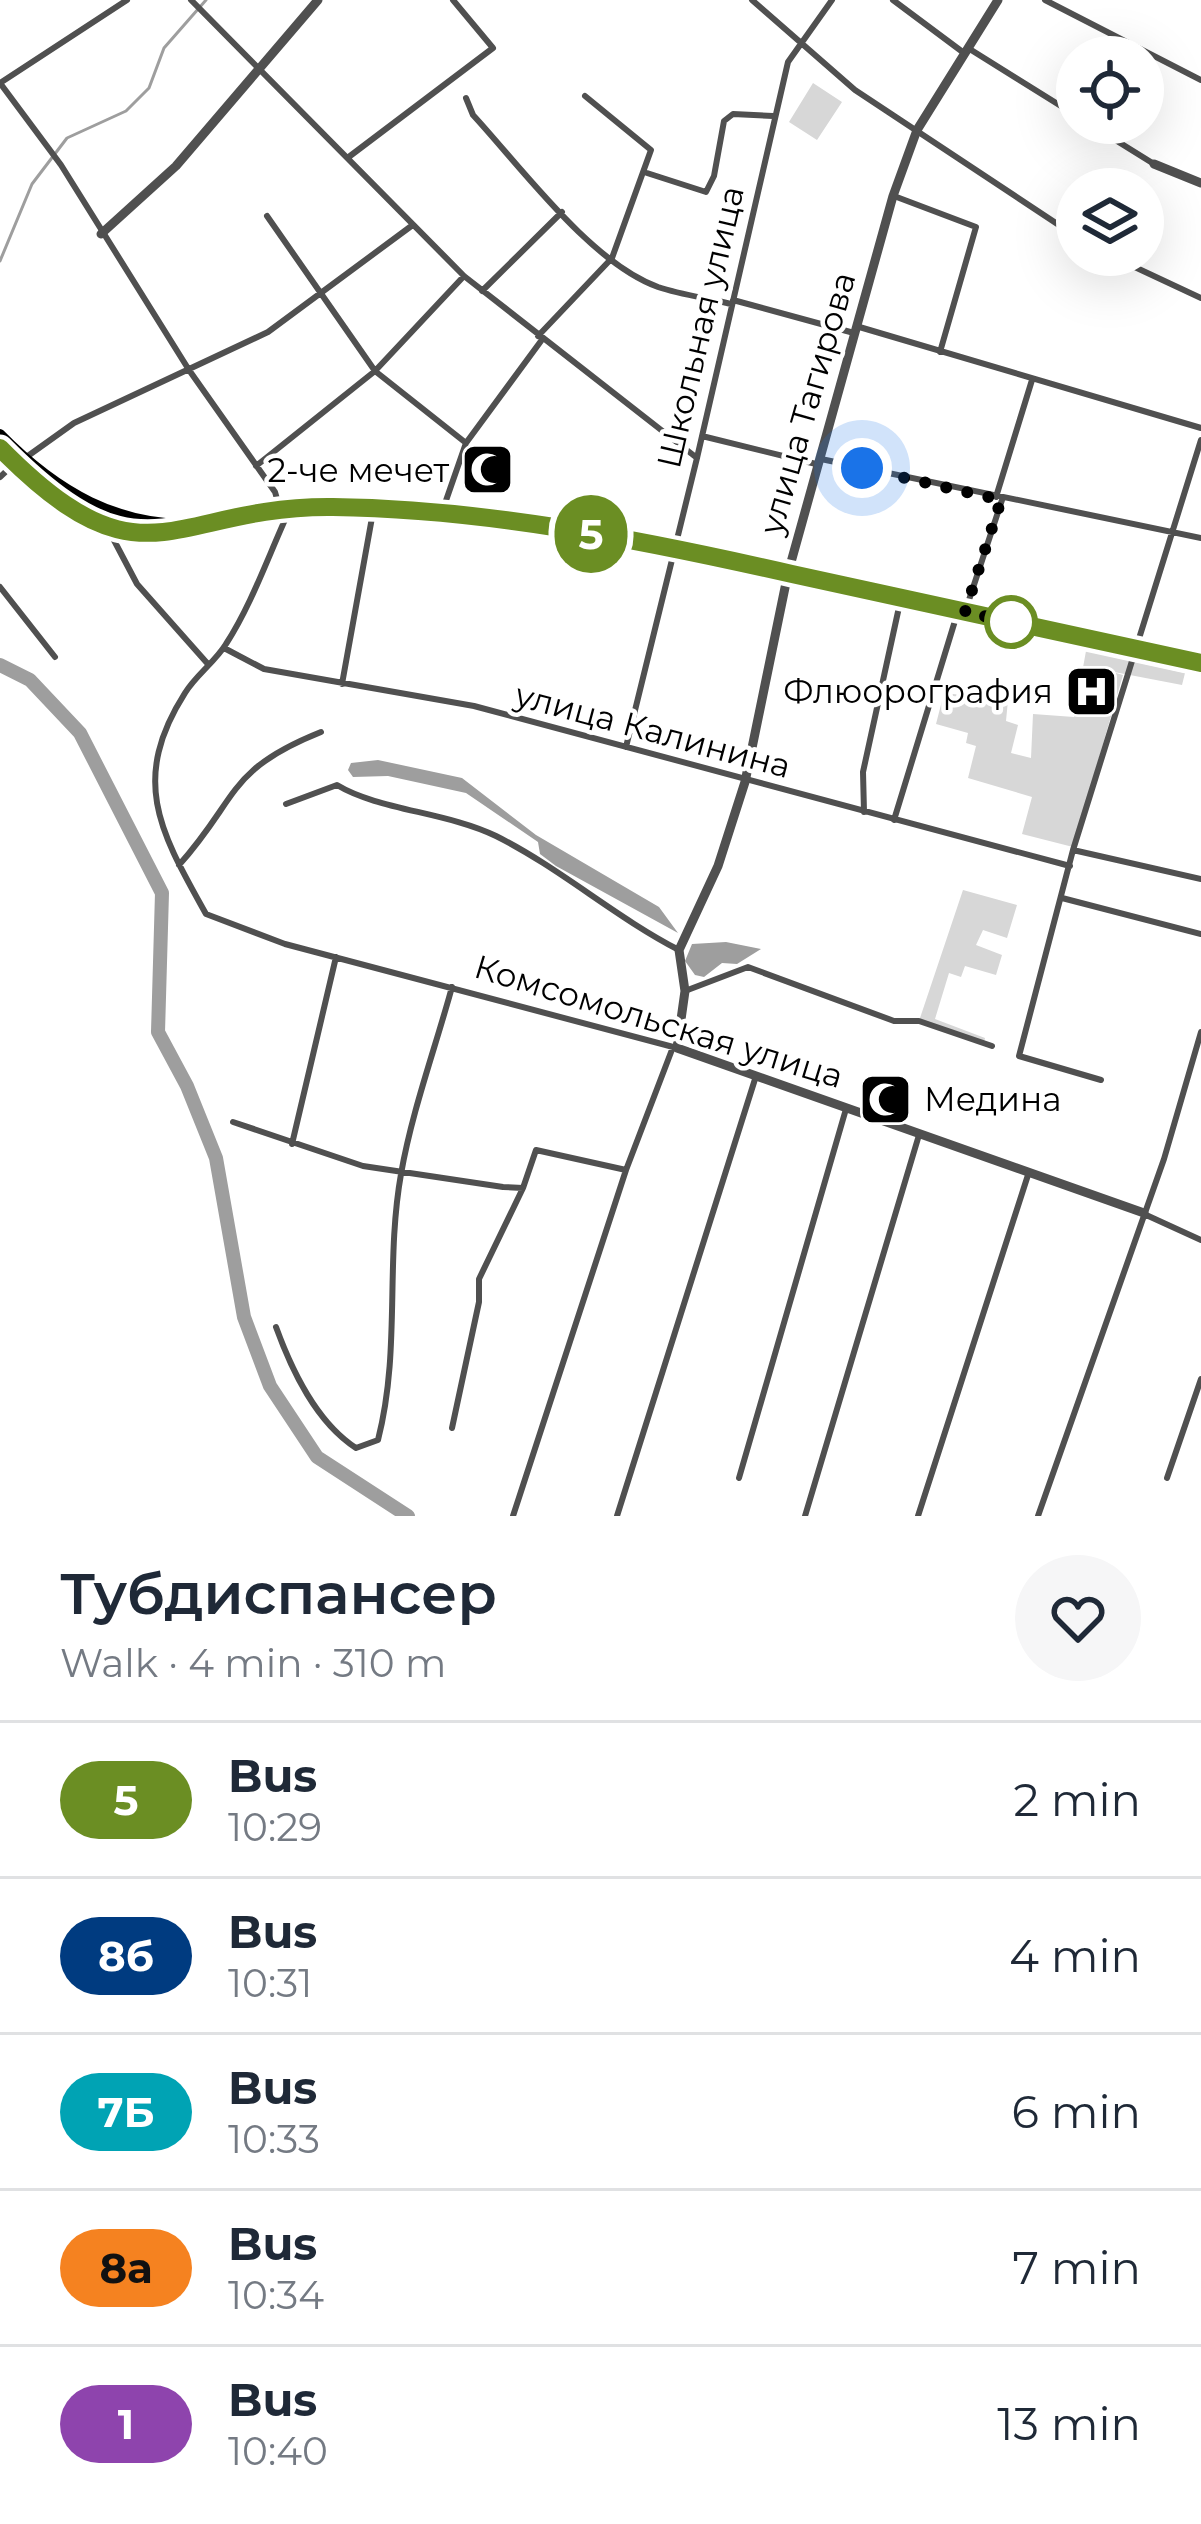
<!DOCTYPE html>
<html lang="en">
<head>
<meta charset="utf-8">
<style>
	:root { --surface:#fff; --page:#f6f6f7; --text:#1f2937; --muted:#747a83; --line:#e0e1e3 }
	body { margin:0; font-family:Montserrat,sans-serif; background:var(--page); color:var(--text); height:100vh; display:flex; flex-direction:column; font-size:45px; white-space:nowrap }
	* { box-sizing:border-box; margin:0 }
	p { font-size:39px; color:var(--muted) }
	.icon { flex:none; width:66px; height:66px; fill:none; stroke:currentColor; stroke-width:2; stroke-linecap:round; stroke-linejoin:round }
	.map { position:relative; height:1516px; overflow:hidden }
	.side { display:flex; flex-direction:column; background:var(--surface); flex:1 }
	.side>* { flex:none }
	.badge { padding:0 24px; border-radius:39px; font-size:42px; line-height:78px }
	.controls { position:absolute; left:1056px; top:36px; display:grid; gap:24px }
	.controls a { display:grid; place-items:center; width:108px; height:108px; border-radius:50%; background:var(--surface); box-shadow:0 12px 48px #0002; font-size:60px }
	.you { position:absolute; width:60px; height:60px; margin:-30px; border:9px solid #fff; border-radius:50%; background:#1a73e8; box-shadow:0 0 0 18px #1a73e833 }
	.map>.badge { position:absolute; translate:-50% -50%; box-shadow:0 0 0 6px #fff }
	.round { display:grid; place-items:center; flex:none; width:126px; height:126px; border-radius:63px; background:var(--page) }
	.summary { display:flex; align-items:center; justify-content:space-between; height:204px; padding:0 60px }
	h1 { font-size:57px; font-weight:600; line-height:90px }
	ul { padding:0; list-style:none }
	li { display:flex; align-items:center; gap:36px; height:156px; padding:0 60px; border-top:3px solid var(--line) }
	li div { flex:1 }
	li b { display:block; font-size:45px }
	li em { font-style:normal }
	li .badge { min-width:132px; font-weight:700; text-align:center }
	.map>svg:first-child { display:block }
	.green { fill:#d7d7d7 }
	.water { fill:#9e9e9e }
	.lines { fill:none; stroke-linecap:round; stroke-linejoin:round }
	.stream { stroke:#9e9e9e; stroke-width:3 }
	.river { stroke:#9e9e9e; stroke-width:14 }
	.minor { stroke:#505050; stroke-width:6 }
	.tertiary { stroke:#505050; stroke-width:9 }
	.primary { stroke:#000; stroke-width:10 }
	.line-casing { stroke:#fff; stroke-width:27 }
	.line { stroke:#6b8e23; stroke-width:18 }
	.walk { stroke:#000; stroke-width:12; stroke-dasharray:0 21.6 }
	.stop-dot { fill:#fff; stroke:#6b8e23; stroke-width:6 }
	.labels { text-anchor:middle; stroke-width:9; stroke-linejoin:round; paint-order:stroke }
	.street-label { font-size:33px; fill:#000; stroke:#fff }
	.poi-label { font-size:33px; fill:#000; stroke:#fff; text-anchor:end }
</style>
</head>
<body>
<div class="map">
<svg width="1201" height="1516" viewBox="0 0 1201 1516">
	<rect width="100%" height="100%" fill="#fff"/>
	<path class="green" d="M813 83 842 102 817 140 789 122Z
		M1086 651 1185 673 1182 685 1109 671 1123 675 1073 847 1022 834 1032 797 968 778 976 746 966 743 968 733 936 724 944 693 1008 700 1006 721 1018 725 1011 753 1031 758 1033 714 1074 717Z
		M963 890 1017 905 1007 938 983 930 976 945 1002 955 996 975 965 966 961 977 949 973 935 1019 985 1038 984 1043 919 1021Z"/>
	<path class="water" d="M378 760 462 778 536 835 659 907 678 933 556 866 540 854 538 842 466 793 388 776 353 777 348 770 351 763Z
		M726 942 761 949 737 964 722 963 704 977 695 975 685 961 692 944Z"/>
	<g class="lines">
		<path class="stream" d="M0 261 32 184 67 138 126 111 149 88 164 48 206 0"/>
		<path class="river" d="M0 665 30 680 80 733 162 893 158 1032 187 1086 216 1158 244 1317 270 1386 317 1457 408 1516"/>
		<path class="minor" d="M127 0 0 83 61 165 189 370 275 492 280 509
			M191 0 464 276 697 458
			M752 0 855 90 1077 237
			M893 0 964 53
			M1045 0 1201 80
			M968 48 1077 116
			M466 98 473 115C521 167 591 263 658 287 682 295 707 298 731 304
			M1088 123 1154 164
			M350 156 493 48 453 0
			M647 173 706 192 714 176 724 121 733 114 773 116
			M894 196 976 227 940 352
			M267 216 375 371 466 443
			M1109 255 1201 298
			M482 291 562 212
			M733 300 854 333
			M856 326 1201 428
			M538 336 612 258 651 150 585 96
			M702 436 816 464
			M25 458 74 423 268 332 410 227
			M821 459 1201 538
			M256 466 375 371 464 276
			M0 477 15 463
			M996 497 1032 380
			M289 511C269 554 252 604 226 644 215 662 196 675 185 693 129 781 161 833 206 914L285 944 677 1048
			M442 512 466 443 541 341
			M107 527 137 584 207 663
			M0 587 55 657
			M966 609 1002 500
			M224 648 264 669 474 706 1070 866
			M342 684 373 512
			M626 747 697 458 788 62 832 0
			M286 804 337 785C378 810 447 812 496 836 560 868 615 917 679 950
			M864 812 863 772 901 598
			M894 820 958 611
			M1073 850 1201 879
			M179 865C239 798 226 770 321 732
			M1062 898 1201 934
			M685 991 748 967 894 1021H919L992 1046
			M1101 1080 1019 1056 1073 850 1201 440
			M233 1122 363 1166 503 1187 523 1188 536 1150 626 1170
			M292 1144 336 957
			M1144 1214 1201 1240
			M276 1327C292 1371 316 1422 356 1448L378 1440C401 1350 385 1264 401 1174 412 1111 435 1049 452 987
			M452 1428 479 1302V1279L523 1188
			M739 1478 846 1109
			M1167 1478 1201 1379
			M513 1516 626 1170 673 1047
			M617 1516 756 1076
			M805 1516 919 1135
			M918 1516 1028 1175
			M1038 1516 1164 1159 1201 1032"/>
		<path class="tertiary" d="M998 0 917 130 893 196 788 573 745 782 718 866 679 950 685 991 677 1048 1144 1213
			M1154 164 1201 183
			M101 234 176 166 318 0"/>
		<path class="primary" d="M0 434C56 491 118 528 200 524
			M0 448C148 598 177 504 342 507 622 514 927 605 1201 663"/>
	</g>
	<g class="lines">
		<defs>
			<path id="line" d="M0 448C146 596 171 505 333 507 487 509 642 540 792 574 928 604 1064 634 1201 663"/>
		</defs>
		<use href="#line" class="line-casing"/>
		<use href="#line" class="line"/>
		<path class="walk" d="M862 468 1001 500 965 612 1025 625 1011 622"/>
	</g>
	<defs>
		<symbol id="mosque-square" viewBox="-11 -11 22 22"><rect x="-9" y="-9" width="18" height="18" rx="4" fill="#000" stroke="#fff"/><path d="M3.5-4.9A6 6 0 1 0 3.5 4.9A5 5 0 1 1 3.5-4.9Z" fill="#fff"/></symbol>
		<symbol id="hospital-square" viewBox="-11 -11 22 22"><rect x="-9" y="-9" width="18" height="18" rx="4" fill="#000" stroke="#fff"/><path d="M-5-5h3v3.5h4V-5h3V5h-3V1.5h-4V5h-3Z" fill="#fff"/></symbol>
	</defs>
	<g fill-rule="evenodd">
		<use href="#mosque-square" x="458" y="440" width="59" height="59"/>
		<use href="#hospital-square" x="1062" y="662" width="59" height="59"/>
		<use href="#mosque-square" x="856" y="1070" width="59" height="59"/>
	</g>
	<circle class="stop-dot" cx="1011" cy="622" r="24"/>
	<g class="labels">
		<g class="street-label">
			<text transform="translate(700 327) rotate(-77)" y="12">Школьная улица</text>
			<text transform="translate(807 403) rotate(-74)" y="12">улица Тагирова</text>
			<text transform="translate(653 730) rotate(15)" y="12">улица Калинина</text>
			<text transform="translate(659 1021) rotate(17)" y="12">Комсомольская улица</text>
		</g>
		<g class="poi-label">
			<text x="449" y="482">2-че мечет</text>
			<text x="1053" y="703">Флюорография</text>
			<text x="924" y="1111" text-anchor="start">Медина</text>
		</g>
	</g>
</svg>
<div class="controls">
<a><svg class="icon" aria-label="locate" viewBox="0 0 24 24"><circle cx="12" cy="12" r="6"/><path d="M12 2v4M12 18v4M2 12h4M18 12h4"/></svg></a>
<a><svg class="icon" aria-label="layers" viewBox="0 0 24 24"><path d="M12 4l9 5-9 5-9-5zM3 14l9 5 9-5"/></svg></a>
</div>
<div class="you" style="left:862px;top:468px"></div>
<b class="badge" style="left:591px;top:534px;background:#6b8e23;color:#fff">5</b>
</div>
<section class="side">
<div class="summary"><div><h1>Тубдиспансер</h1><p>Walk · 4 min · 310 m</p></div><a class="round"><svg class="icon" aria-label="heart" viewBox="0 0 24 24"><path d="M12 20l-8-8c-3-5 5-10 8-4 3-6 11-1 8 4z"/></svg></a></div>
<ul>
<li><span class="badge" style="background:#6b8e23;color:#fff">5</span><div><b>Bus</b><p>10:29</p></div><em>2 min</em></li>
<li><span class="badge" style="background:#003b80;color:#fff">8б</span><div><b>Bus</b><p>10:31</p></div><em>4 min</em></li>
<li><span class="badge" style="background:#00a3b4;color:#fff">7Б</span><div><b>Bus</b><p>10:33</p></div><em>6 min</em></li>
<li><span class="badge" style="background:#f58220;color:#111">8а</span><div><b>Bus</b><p>10:34</p></div><em>7 min</em></li>
<li><span class="badge" style="background:#8e44ad;color:#fff">1</span><div><b>Bus</b><p>10:40</p></div><em>13 min</em></li>
</ul>
</section>
</body>
</html>
